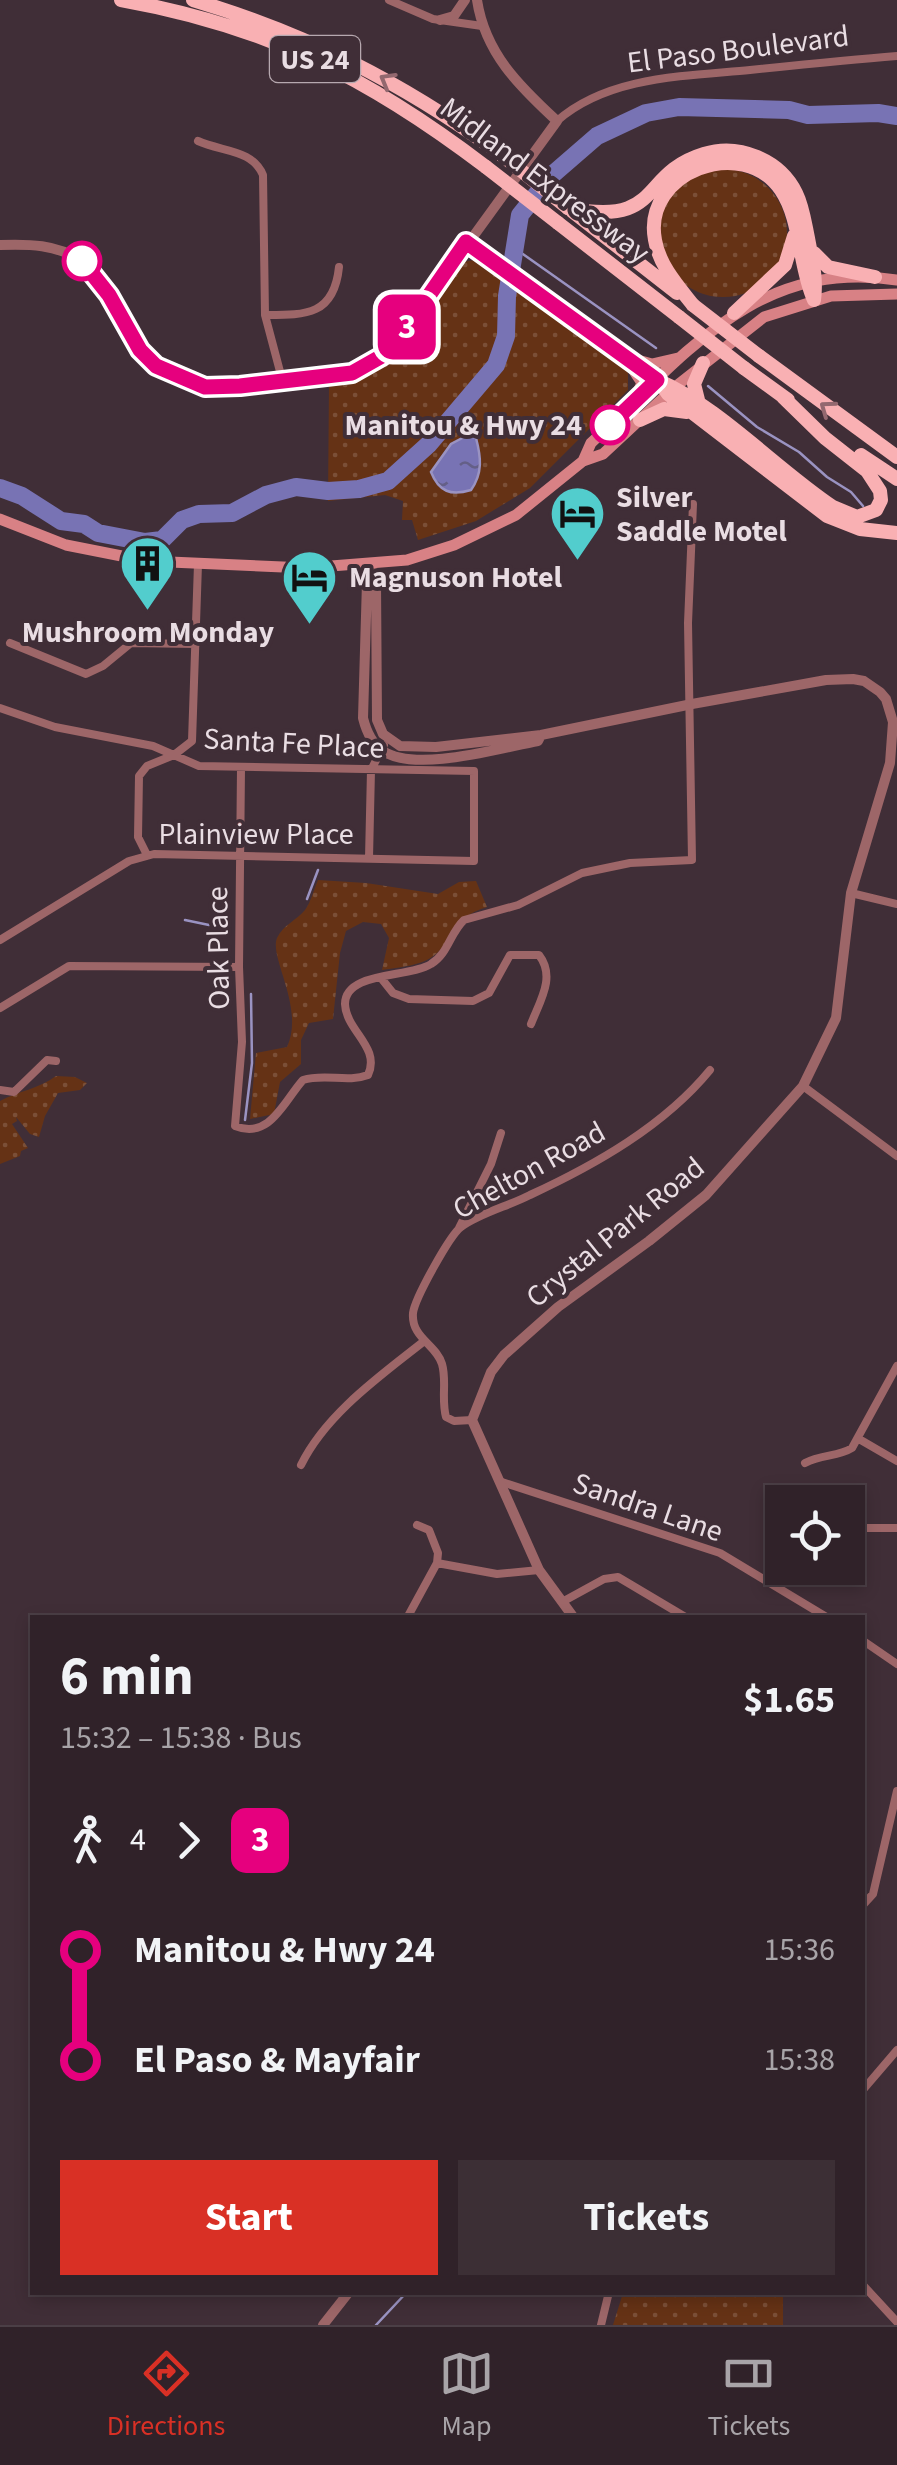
<!DOCTYPE html>
<html lang="en">
<head>
<meta charset="utf-8">
<style>
	:root { --surface:#302229; --page:#3c2f35; --text:#f1f3f6; --muted:#a8a4a8; --line:#4b3f46; --accent:#d93025 }
	body { margin:0; font-family:"Source Sans 3",sans-serif; background:var(--page); color:var(--text); height:100vh; display:flex; flex-direction:column; font-size:38px; white-space:nowrap }
	* { box-sizing:border-box; margin:0 }
	p { font-size:32px; color:var(--muted) }
	.icon { flex:none; width:55px; height:55px; fill:none; stroke:currentColor; stroke-width:2; stroke-linecap:round; stroke-linejoin:round }
	.map { position:relative; flex:1; overflow:hidden }
	.details { position:absolute; left:30px; top:1615px; width:835px; height:680px; display:flex; flex-direction:column; background:var(--surface); border-radius:0px; box-shadow:0 5px 15px #0003,0 0 0 2px var(--line) }
	.details>* { flex:none }
	.badge { padding:0 20px; border-radius:15px; font-size:35px; line-height:65px }
	.tools { position:absolute; left:765px; top:1485px; display:grid; gap:20px }
	.tools a { display:grid; place-items:center; width:100px; height:100px; border-radius:0px; background:var(--surface); box-shadow:0 5px 15px #0003,0 0 0 2px var(--line); font-size:50px }
	.map>.badge { position:absolute; translate:-50% -50%; box-shadow:0 0 0 5px #fff }
	.legs { display:flex; align-items:center; gap:15px; height:110px; padding:0 30px; font-size:32px }
	.legs p { margin-inline-start:auto }
	.overview { display:flex; align-items:center; justify-content:space-between; height:170px; padding:0 30px }
	h1 { font-size:55px; font-weight:700; line-height:75px }
	.action { display:flex; gap:20px; margin-top:auto; padding:20px 30px }
	.action a { flex:1; height:115px; border-radius:0px; background:var(--accent); color:#fff; font-size:40px; font-weight:700; line-height:115px; text-align:center }
	.action a+a { background:var(--page); color:var(--text) }
	ul { padding:0 30px; list-style:none }
	li { display:flex; align-items:center; gap:35px; height:110px; font-size:38px }
	li i { display:grid; place-items:center; width:15px; height:100%; margin:0 12px; background:currentColor }
	li i::after { content:''; width:25px; height:25px; margin:-12px; border:8px solid; border-radius:50%; background:var(--surface) }
	li p { margin-inline-start:auto }
	li:first-child i { background:linear-gradient(#0000 50%,currentColor 0) }
	li:last-child i { background:linear-gradient(currentColor 50%,#0000 0) }
	.tab-bar { display:flex; justify-content:space-around; align-items:center; height:140px; border-top:2px solid var(--line); background:var(--surface); font-size:28px; color:var(--muted) }
	.tab-bar a { display:grid; justify-items:center; gap:5px }
	.tab-bar .selected { color:var(--accent) }
	.map>svg:first-child { display:block }
	.grass { fill:url(#grass-dots) }
	.water { fill:url(#water-ripples); stroke:#9a93c2; stroke-width:2.5 }
	.lines { fill:none; stroke-linecap:round; stroke-linejoin:round }
	.stream { stroke:#9a93c2; stroke-width:2.5 }
	.river { stroke:#7873b4; stroke-width:18 }
	.minor { stroke:#9d6668; stroke-width:8 }
	.tertiary { stroke:#9d6668; stroke-width:10 }
	.secondary { stroke:#d88185; stroke-width:11 }
	.trunk { stroke:#f9b0b3; stroke-width:14 }
	.trunk-bridge { stroke:#f9b0b3; stroke-width:14 }
	.oneway { stroke:#93686f }
	.line-1-casing { stroke:#fff; stroke-width:22 }
	.line-1 { stroke:#e6007e; stroke-width:15 }
	.stop-1-dot { fill:#fff; stroke:#e6007e; stroke-width:5 }
	.labels { text-anchor:middle; stroke-width:8; stroke-linejoin:round; paint-order:stroke }
	.shield { fill:#402e37; stroke:#b6a8af; stroke-width:2.5 }
	.shield-label { font-size:28px; font-weight:bold; fill:#e9dde3 }
	.street-label { font-size:30px; fill:#e9dde3; stroke:#402e37 }
	.stop-label { font-size:30px; font-weight:bold; fill:#e9dde3; stroke:#402e37; text-anchor:end }
	.poi-label { font-size:30px; font-weight:bold; fill:#e9dde3; stroke:#402e37; text-anchor:start }
</style>
</head>
<body>
<div class="map">
<svg width="897" height="2325" viewBox="0 0 897 2325">
	<defs>
		<pattern id="grass-dots" width="8" height="8" patternUnits="userSpaceOnUse" patternTransform="scale(2.5)"><rect width="8" height="8" fill="#653215"/><path d="M2 2h.1M6 6h.1" fill="none" stroke="#7b4f37" stroke-width="1.8" stroke-linecap="round"/></pattern>
		<pattern id="water-ripples" width="26" height="14" patternUnits="userSpaceOnUse" patternTransform="scale(2.5)"><rect width="26" height="14" fill="#7873b4"/><path d="M2 4q2-2 4 0t4 0M15 11q2-2 4 0t4 0" fill="none" stroke="#645f87"/></pattern>
	</defs>
	<rect width="100%" height="100%" fill="#402e37"/>
	<path class="grass" d="M659 233a64 64 0 1 1 128 0a64 64 0 1 1-128 0Z
		M475 260 623 366 628 373V390L530 488 476 521 418 540 412 520H402L403 501 385 495 328 501 329 385C396 385 425 317 456 268L462 262Z
		M318 880 366 883 438 894 459 882 476 881 487 907C450 919 459 933 436 954 422 966 400 967 382 970L389 938 381 924 363 922 346 931 340 953 333 1019 309 1023 301 1040V1064L280 1082 274 1114 250 1119 256 1053 287 1047C305 1007 269 958 277 938 283 925 297 920 305 910 311 902 314 889 318 880Z
		M56 1076 75 1077 87 1083 80 1090 58 1093 45 1116 39 1137 30 1134 16 1117 17 1121 12 1124 28 1148 21 1151 20 1156 0 1164V1101C19 1091 38 1089 56 1076Z
		M623 2293H783V2325H613Z"/>
	<path class="water" d="M468 435 476 438C481 457 483 473 471 490 451 496 439 492 431 472L451 444Z"/>
	<g class="lines">
		<path class="stream" d="M516 242 520 252 656 348
			M708 386 757 427 799 452 827 477 851 492 863 506
			M460 408 463 436
			M307 899 318 870
			M185 920 209 925
			M245 1120 252 1063 251 994
			M376 2325 407 2292"/>
		<path class="river" d="M0 488 22 496 61 521 84 524 98 533 145 542 162 540 182 520 199 514 232 513 266 495 296 487 328 491 359 489 388 481 429 444 496 365 506 336 507 296 520 215 552 175 597 136 646 113 679 107 789 110 808 115 878 113 897 116"/>
		<path class="minor" d="M389 0 433 19 482 26
			M557 121C608 76 686 76 750 70 799 65 848 60 897 56
			M198 141C222 152 252 149 263 175L265 315 282 379
			M265 315C305 315 334 316 339 267
			M10 643 86 674 103 666 131 643 196 644
			M0 708 55 727 153 746 199 766 474 771V861L154 854 129 861 0 940
			M241 768 239 967 242 1042 235 1126C270 1140 284 1101 303 1080 325 1073 347 1083 368 1075 381 1047 346 1031 345 1004 345 971 409 978 431 964 448 954 450 933 464 920L518 905 582 873 630 863 692 860 688 623 693 504
			M147 855 138 837 139 776 147 766 174 755 192 741 198 564
			M369 858 371 770 384 745
			M851 893 897 904
			M381 978 393 993 409 999 473 1001 489 993 510 955H539C556 977 540 1001 531 1024
			M0 1008 69 966 239 967
			M803 1086 897 1156
			M0 1090 14 1092 47 1060 56 1061
			M459 1228 491 1164 501 1133
			M472 1420 454 1421 446 1417C441 1399 447 1381 442 1364 436 1344 411 1338 413 1313 415 1298 450 1235 461 1227 480 1213 509 1206 530 1195 595 1165 664 1126 710 1070
			M859 1439 897 1461
			M805 1463C821 1454 838 1457 852 1448L897 1366
			M301 1465C326 1414 380 1376 423 1342
			M499 1481 720 1553 828 1618
			M417 1525 429 1530 438 1553 437 1563
			M848 1528H897
			M437 1563 497 1574 539 1570
			M562 1602 604 1579 618 1577 687 1618
			M407 1618 437 1563
			M862 1640 897 1664
			M862 1906 873 1894 897 1791
			M862 2091 897 2050
			M862 2284 897 2322
			M601 2325 609 2292"/>
		<path class="tertiary" d="M440 20 454 16 465 0
			M467 242 657 380
			M0 245C28 244 57 244 81 261 123 291 118 345 171 374 181 379 195 386 207 387 235 390 263 381 291 379 343 375 364 375 401 336L557 121C519 86 485 53 477 0
			M371 564 376 582 377 720 383 734 400 746 436 747 541 735 692 704 826 680 853 679 864 681 880 692 886 699 893 722 890 763 851 893 836 1018 803 1086 706 1195 649 1241 558 1307 504 1355 491 1372 472 1420 539 1570 574 1618
			M370 565 367 582 363 718C366 730 372 744 383 751 416 773 500 748 538 741L541 735
			M323 2325 349 2292"/>
		<path class="secondary" d="M623 356 652 364 678 358
			M626 359 642 383 635 399
			M583 461 591 443C683 357 756 258 897 280
			M0 519 66 545 147 561 306 568 407 560 454 545 516 515 583 461 603 454 675 387 764 317 831 296 897 294"/>
		<path class="trunk" d="M121 0C268 26 369 78 486 167
			M193 0C307 34 401 82 498 152
			M568 208C664 227 638 174 704 154 739 143 780 160 796 193 803 207 805 224 808 238 812 260 817 278 814 300
			M572 211 677 293
			M558 223 679 317
			M814 253 828 267 875 277
			M693 305C678 286 659 265 655 240 642 172 743 134 781 190 801 219 799 267 814 300
			M734 313 785 265 794 236
			M759 356 897 457
			M744 368 788 400
			M657 380C718 406 776 469 833 507L857 517 876 510 881 500 880 491 867 471 825 438 783 397
			M658 380 668 394 827 516 860 529 897 533
			M699 404 694 384 703 363
			M640 420 664 409 687 412
			M861 455 897 479"/>
		<path class="trunk-bridge" d="M498 152 568 208
			M486 167 558 223
			M693 305 759 356
			M679 317 744 368"/>
	</g>
	<defs><path id="oneway-chevron" d="M-2-3.5L2.5 0L-2 3.5" fill="none" stroke-width="1.6" stroke-linecap="round" stroke-linejoin="round" transform="scale(2.5)"/></defs>
	<g class="oneway">
		<use href="#oneway-chevron" transform="translate(387 80) rotate(-150)"/>
		<use href="#oneway-chevron" transform="translate(827 408) rotate(-144)"/>
	</g>
	<g class="lines">
		<defs>
			<path id="line-1" d="M82 261 109 295 140 350 156 366 205 387 240 386 352 373 382 356 401 336 466 242 657 380 610 425"/>
		</defs>
		<use href="#line-1" class="line-1-casing"/>
		<use href="#line-1" class="line-1"/>
	</g>
	<defs>
		<symbol id="hotel-pin" viewBox="-11 -11 22 30"><path d="M0 17L-7.5 6A9.5 9.5 0 1 1 7.5 6Z" fill="#52cdcd" stroke="#402e37"/><path d="M-6-4.5h1.5V1H6V5H4.5V3h-9V5H-6ZM-4 0a1.8 1.8 0 1 1 3.6 0ZM.5 0V-2.5h3Q6-2.5 6 0Z" fill="#111"/></symbol>
		<symbol id="building-pin" viewBox="-11 -11 22 30"><path d="M0 17L-7.5 6A9.5 9.5 0 1 1 7.5 6Z" fill="#52cdcd" stroke="#402e37"/><path d="M-4-6H4V6H1V3H-1V6H-4ZM-2.5-4.3h1.7v1.8h-1.7ZM.8-4.3h1.7v1.8H.8ZM-2.5-1h1.7V.8h-1.7ZM.8-1h1.7V.8H.8Z" fill="#111"/></symbol>
	</defs>
	<g fill-rule="evenodd">
		<use href="#hotel-pin" x="546" y="482" width="63" height="86"/>
		<use href="#building-pin" x="116" y="532" width="63" height="86"/>
		<use href="#hotel-pin" x="278" y="546" width="63" height="86"/>
	</g>
	<g class="stop-1-dot">
		<circle cx="82" cy="261" r="18"/>
		<circle cx="610" cy="425" r="18"/>
	</g>
	<g class="labels">
		<rect class="shield" x="270" y="36" width="90" height="46" rx="8"/>
		<g class="shield-label">
			<text x="315" y="69">US 24</text>
		</g>
		<g class="street-label">
			<text transform="translate(738 49) rotate(-7)" y="10">El Paso Boulevard</text>
			<text transform="translate(545 180) rotate(37)" y="10">Midland Expressway</text>
			<text transform="translate(294 743) rotate(3)" y="10">Santa Fe Place</text>
			<text x="256" y="844">Plainview Place</text>
			<text transform="translate(218 948) rotate(-91)" y="10">Oak Place</text>
			<text transform="translate(529 1170) rotate(-29)" y="10">Chelton Road</text>
			<text transform="translate(615 1232) rotate(-39)" y="10">Crystal Park Road</text>
			<text transform="translate(648 1507) rotate(19)" y="10">Sandra Lane</text>
		</g>
		<g class="stop-label">
			<text x="582" y="435">Manitou &amp; Hwy 24</text>
		</g>
		<g class="poi-label">
			<text x="616" y="507">Silver<tspan x="616" dy="34">Saddle Motel</tspan></text>
			<text x="349" y="587">Magnuson Hotel</text>
			<text x="148" y="642" text-anchor="middle">Mushroom Monday</text>
		</g>
	</g>
</svg>
<div class="tools">
<a><svg class="icon" aria-label="locate" viewBox="0 0 24 24"><circle cx="12" cy="12" r="6"/><path d="M12 2v4M12 18v4M2 12h4M18 12h4"/></svg></a>
</div>
<b class="badge" style="left:407px;top:327px;background:#e6007e;color:#fff">3</b>
<section class="details">
<div class="overview"><div><h1>6 min</h1><p>15:32 – 15:38 · Bus</p></div><b>$1.65</b></div>
<div class="legs"><svg class="icon" aria-label="walk" viewBox="0 0 24 24"><circle cx="13" cy="4" r="2"/><path d="M13 8l-2 6 4 7M11 14l-3 7M7 12l3-4h3l4 4"/></svg>4<svg class="icon" aria-label="forward" viewBox="0 0 24 24"><path d="M9 5l7 7-7 7"/></svg><b class="badge" style="background:#e6007e;color:#fff">3</b></div>
<ul>
<li><i style="color:#e6007e"></i><b>Manitou &amp; Hwy 24</b><p>15:36</p></li>
<li><i style="color:#e6007e"></i><b>El Paso &amp; Mayfair</b><p>15:38</p></li>
</ul>
<div class="action"><a>Start</a><a>Tickets</a></div>
</section>
</div>
<nav class="tab-bar">
<a class="selected"><svg class="icon" aria-label="directions" viewBox="0 0 24 24"><path d="M12 3l9 9-9 9-9-9zM9 14v-3h6M13 9l2 2-2 2"/></svg>Directions</a>
<a><svg class="icon" aria-label="map" viewBox="0 0 24 24"><path d="M3 6l6-2 6 2 6-2v14l-6 2-6-2-6 2zM9 4v14M15 6v14"/></svg>Map</a>
<a><svg class="icon" aria-label="tickets" viewBox="0 0 24 24"><path d="M3 7h18v10H3zM15 7v10"/></svg>Tickets</a>
</nav>
</body>
</html>
